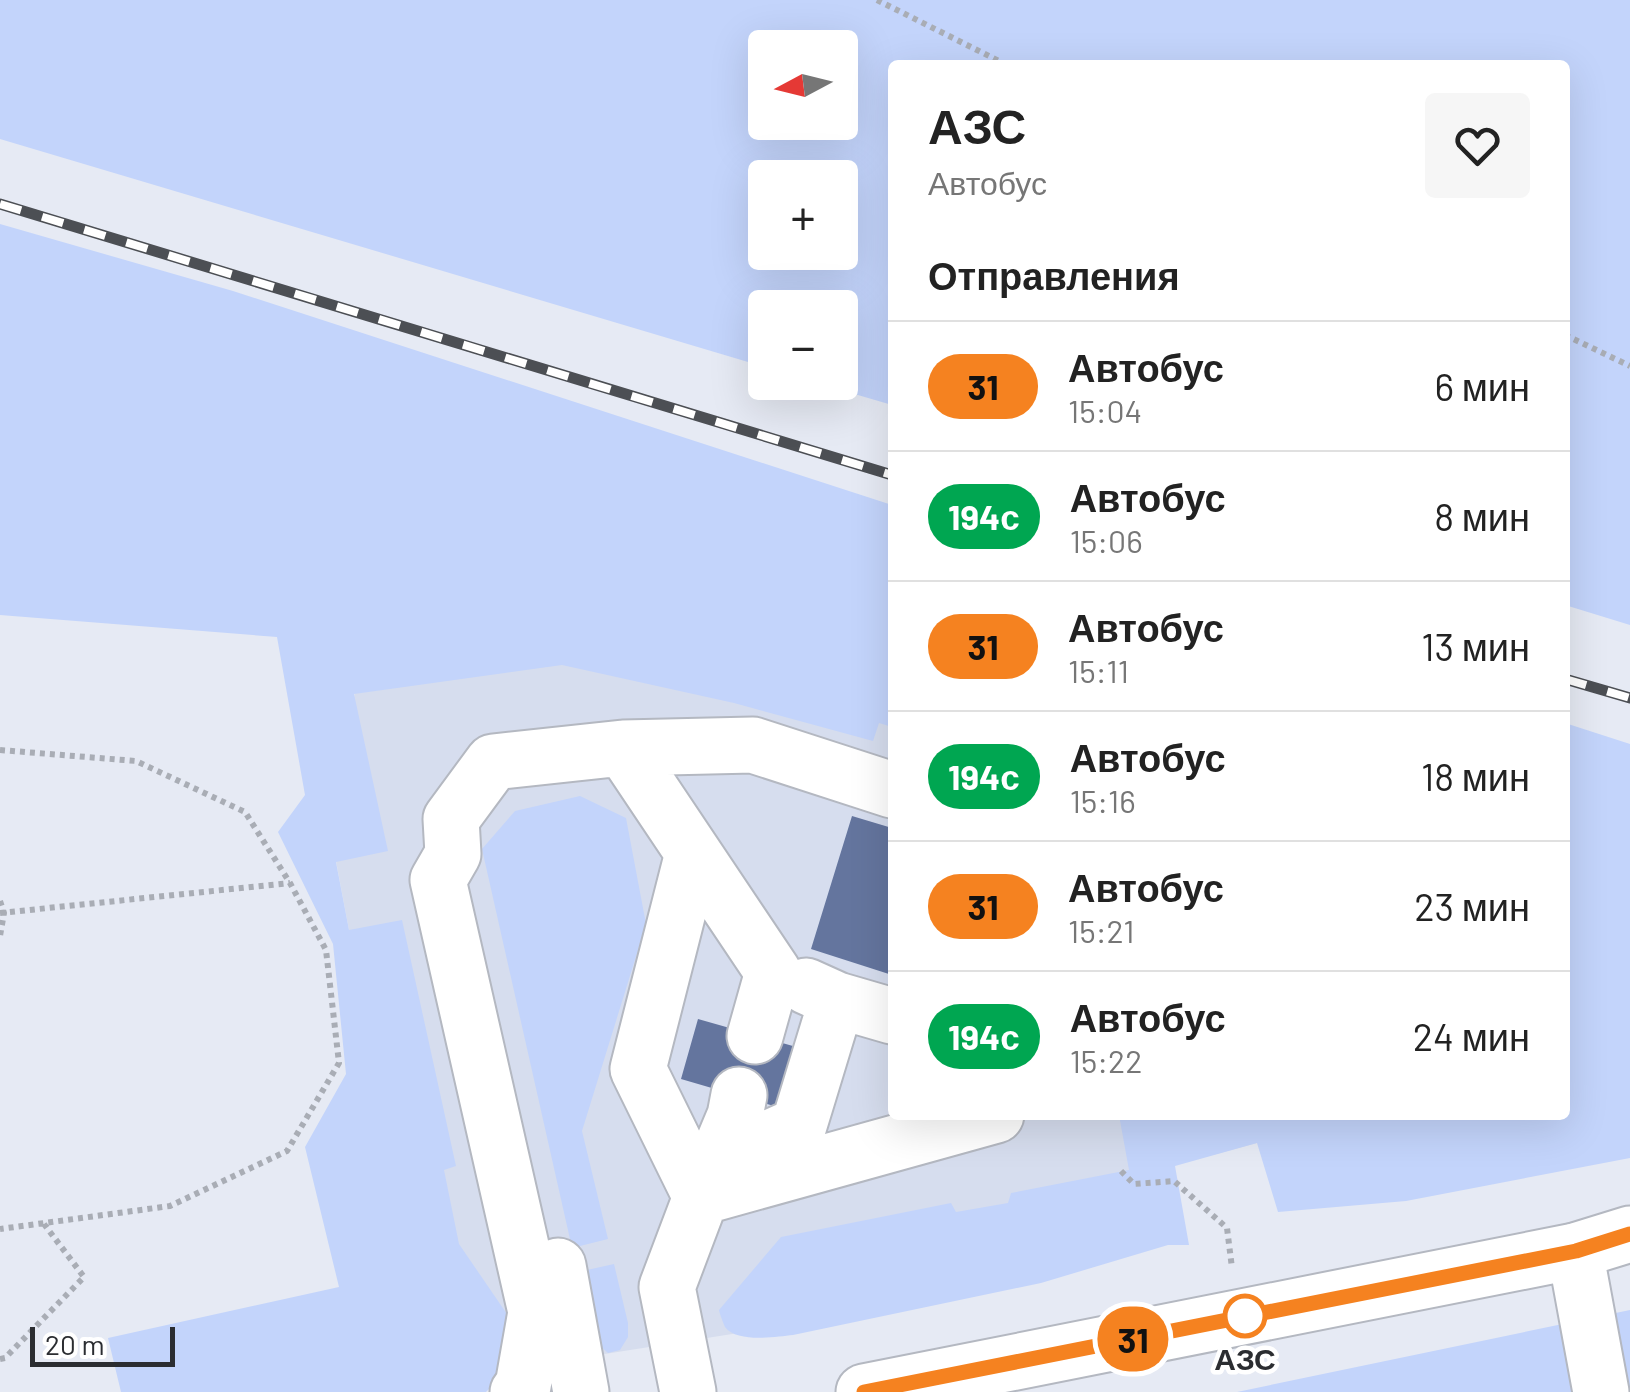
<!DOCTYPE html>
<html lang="ru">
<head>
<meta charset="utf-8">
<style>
	:root { --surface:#fff; --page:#f6f6f6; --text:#222; --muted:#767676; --line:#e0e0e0 }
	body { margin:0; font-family:Barlow,sans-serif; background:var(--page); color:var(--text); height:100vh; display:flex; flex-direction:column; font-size:38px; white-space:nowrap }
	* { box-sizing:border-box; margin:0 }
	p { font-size:32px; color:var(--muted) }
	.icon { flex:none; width:55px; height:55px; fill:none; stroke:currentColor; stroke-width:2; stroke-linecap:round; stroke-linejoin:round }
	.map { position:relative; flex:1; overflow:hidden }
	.panel { position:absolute; left:888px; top:60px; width:682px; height:1060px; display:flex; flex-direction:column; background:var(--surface); border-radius:10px; box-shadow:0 10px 40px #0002 }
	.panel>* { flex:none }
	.badge { padding:0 20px; border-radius:32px; font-size:35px; line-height:65px }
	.needle { width:65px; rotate:263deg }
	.controls { position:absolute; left:748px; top:30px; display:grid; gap:20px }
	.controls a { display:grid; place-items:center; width:110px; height:110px; border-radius:10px; background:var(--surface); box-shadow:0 10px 40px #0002; font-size:50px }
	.scale { position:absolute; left:30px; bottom:25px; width:145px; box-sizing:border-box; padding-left:10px; border:5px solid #2b2d31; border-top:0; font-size:28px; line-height:35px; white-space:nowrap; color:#2b2d31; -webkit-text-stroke:8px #fff; paint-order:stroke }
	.map>.badge { position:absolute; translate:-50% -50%; box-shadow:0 0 0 5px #fff }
	h2 { padding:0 40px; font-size:38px; line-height:90px }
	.round { display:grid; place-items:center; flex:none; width:105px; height:105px; border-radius:10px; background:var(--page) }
	.summary { display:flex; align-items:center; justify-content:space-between; height:170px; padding:0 40px }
	h1 { font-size:48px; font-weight:700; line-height:75px }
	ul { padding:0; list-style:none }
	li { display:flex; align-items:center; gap:30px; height:130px; padding:0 40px; border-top:2px solid var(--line) }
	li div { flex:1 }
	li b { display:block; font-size:38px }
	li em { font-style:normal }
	li .badge { min-width:110px; font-weight:700; text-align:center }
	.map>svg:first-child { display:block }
	.built { fill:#d6ddee }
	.green { fill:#c3d4fb; fill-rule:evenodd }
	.building { fill:#64759e }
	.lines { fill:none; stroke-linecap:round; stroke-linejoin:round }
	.minor-casing { stroke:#b4b8c1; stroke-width:59 }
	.major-casing { stroke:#b4b8c1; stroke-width:59 }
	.path { stroke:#a9adb5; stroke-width:6; stroke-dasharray:5 5; stroke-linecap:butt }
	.minor { stroke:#fff; stroke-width:55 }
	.major { stroke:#fff; stroke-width:55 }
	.rail-casing { stroke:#4c4f54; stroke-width:11 }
	.rail { stroke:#fff; stroke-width:8; stroke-dasharray:22; stroke-linecap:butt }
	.line-casing { stroke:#fff; stroke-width:22 }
	.line { stroke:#f58220; stroke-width:15 }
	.stop-dot { fill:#fff; stroke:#f58220; stroke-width:5 }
	.labels { text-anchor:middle; stroke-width:9; stroke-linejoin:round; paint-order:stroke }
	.stop-label { font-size:30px; font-weight:bold; fill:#2b2d31; stroke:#fff }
</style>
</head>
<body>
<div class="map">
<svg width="1630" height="1392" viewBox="0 0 1630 1392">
	<rect width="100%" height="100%" fill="#e6eaf4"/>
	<path class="built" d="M360 644 892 659V1115H1447L1257 1143 1175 1165 745 1332 509 1369 450 1317 349 930 336 861Z"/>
	<path class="green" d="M0 0H1630V625L1565 605V65H892V405L817 383 840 382V308H765V367L0 139ZM765 48H840V122H765ZM765 178H840V252H765Z
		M0 224 233 291 892 505V727L879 723 873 741 734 703 562 665 354 694 388 851 336 862 349 930 402 920 456 1166 444 1170 459 1244 509 1317V1369L486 1392H121L108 1338 339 1287 305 1147 346 1074 333 944 278 832 305 795 277 637 0 615Z
		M1565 723 1630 744V1158L1406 1201 1278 1212 1257 1143 1175 1166 1189 1245H1168L1041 1283 793 1335C775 1337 737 1343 725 1327 724 1325 719 1312 719 1310L781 1237 951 1203 956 1212 1008 1203 1011 1193 1129 1170 1119 1115H1565Z
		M580 796 626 818 646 924 582 1131 608 1239 572 1248 482 849 515 811Z
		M614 1264 628 1323V1337L620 1350 608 1353 598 1344 578 1272Z
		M1630 1310V1392H1237Z"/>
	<path class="building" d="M852 816 892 828V975L811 949Z
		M698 1019 814 1052 791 1111 681 1079Z"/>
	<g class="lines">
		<defs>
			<path id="minor" d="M623 748 753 745 892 790
				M693 853 638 1069 701 1197 996 1115
				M806 986 837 1000 892 1016
				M715 1162 799 1125 837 1000
				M1575 1251 1601 1392
				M558 1266 581 1392
				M518 1392 523 1386 536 1312 438 880 453 854 451 819 493 762 623 748 773 972 755 1036
				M688 1392 667 1287 701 1197 735 1116 739 1095"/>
			<path id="major" d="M864 1392 1575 1251 1630 1234"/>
		</defs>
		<use href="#minor" class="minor-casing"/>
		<use href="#major" class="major-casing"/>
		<path class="path" d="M877 0 1007 65
			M1565 335 1630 366
			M0 750 136 761 245 812 290 883 326 950 339 1063 287 1151 170 1206 0 1229
			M0 901 4 913 0 936
			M0 913 290 883
			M1121 1171 1134 1184 1174 1181 1227 1228 1232 1268
			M0 1359 5 1358 84 1277 44 1224"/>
		<use href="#minor" class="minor"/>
		<use href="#major" class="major"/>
		<defs>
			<path id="rail" d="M0 204 892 475
				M1565 679 1630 698"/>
		</defs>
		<use href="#rail" class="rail-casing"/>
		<use href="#rail" class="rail"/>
	</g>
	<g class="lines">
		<defs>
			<path id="line" d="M864 1392 1576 1251 1630 1234"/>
		</defs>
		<use href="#line" class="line-casing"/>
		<use href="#line" class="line"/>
	</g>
	<circle class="stop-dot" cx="1245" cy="1316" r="20"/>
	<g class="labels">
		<g class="stop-label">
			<text x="1245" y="1370">АЗС</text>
		</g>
	</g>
</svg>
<div class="controls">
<a><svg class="needle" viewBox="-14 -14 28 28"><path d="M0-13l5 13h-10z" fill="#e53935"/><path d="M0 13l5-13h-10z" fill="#767676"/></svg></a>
<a>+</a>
<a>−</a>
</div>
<div class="scale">20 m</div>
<b class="badge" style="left:1133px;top:1339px;background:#f58220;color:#111">31</b>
<section class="panel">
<div class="summary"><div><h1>АЗС</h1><p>Автобус</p></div><a class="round"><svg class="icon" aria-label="heart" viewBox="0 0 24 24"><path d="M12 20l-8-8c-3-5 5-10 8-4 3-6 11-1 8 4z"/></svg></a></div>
<h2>Отправления</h2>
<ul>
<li><span class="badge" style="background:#f58220;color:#111">31</span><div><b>Автобус</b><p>15:04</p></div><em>6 мин</em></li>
<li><span class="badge" style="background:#00a651;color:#fff">194с</span><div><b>Автобус</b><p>15:06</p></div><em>8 мин</em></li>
<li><span class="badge" style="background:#f58220;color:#111">31</span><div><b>Автобус</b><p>15:11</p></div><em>13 мин</em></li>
<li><span class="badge" style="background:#00a651;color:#fff">194с</span><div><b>Автобус</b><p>15:16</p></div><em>18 мин</em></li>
<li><span class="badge" style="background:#f58220;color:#111">31</span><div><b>Автобус</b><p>15:21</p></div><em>23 мин</em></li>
<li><span class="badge" style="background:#00a651;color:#fff">194с</span><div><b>Автобус</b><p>15:22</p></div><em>24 мин</em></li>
</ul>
</section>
</div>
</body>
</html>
